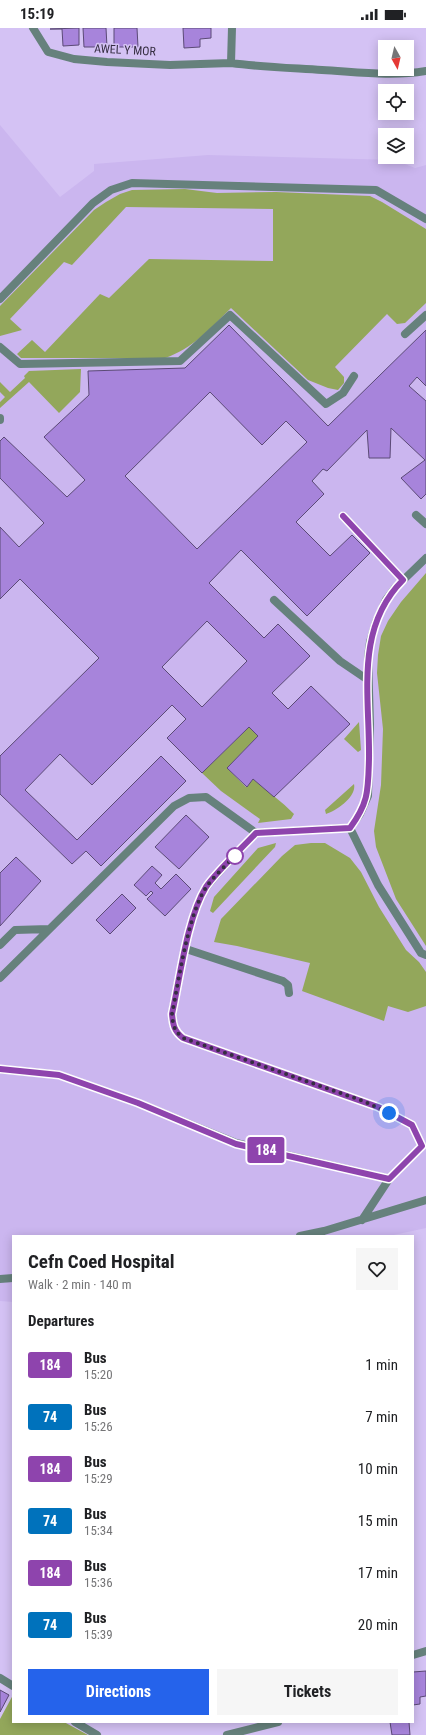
<!DOCTYPE html>
<html lang="en">
<head>
<meta charset="utf-8">
<style>
	:root { --surface:#fff; --page:#f6f6f6; --text:#202124; --muted:#757577; --accent:#2563eb }
	body { margin:0; font-family:"Roboto Condensed",sans-serif; background:var(--page); color:var(--text); height:100vh; display:flex; flex-direction:column; font-size:15px; white-space:nowrap }
	* { box-sizing:border-box; margin:0 }
	p { font-size:13px; color:var(--muted) }
	.icon { flex:none; width:22px; height:22px; fill:none; stroke:currentColor; stroke-width:2; stroke-linecap:round; stroke-linejoin:round }
	.map { position:relative; flex:1; overflow:hidden }
	.side { position:absolute; left:12px; top:1207px; width:402px; height:488px; display:flex; flex-direction:column; background:var(--surface); border-radius:0px; box-shadow:0 2px 10px #0003 }
	.side>* { flex:none }
	.badge { padding:0 8px; border-radius:3px; font-size:14px; line-height:26px }
	.needle { width:26px; rotate:172deg }
	.controls { position:absolute; left:378px; top:12px; display:grid; gap:8px }
	.controls a { display:grid; place-items:center; width:36px; height:36px; border-radius:0px; background:var(--surface); box-shadow:0 2px 10px #0003; font-size:20px }
	.you { position:absolute; width:20px; height:20px; margin:-10px; border:3px solid #fff; border-radius:50%; background:#1a73e8; box-shadow:0 0 0 6px #1a73e833 }
	.map>.badge { position:absolute; translate:-50% -50%; box-shadow:0 0 0 2px #fff }
	h2 { padding:0 16px; font-size:15px; line-height:36px }
	.round { display:grid; place-items:center; flex:none; width:42px; height:42px; border-radius:0px; background:var(--page) }
	.head { display:flex; align-items:center; justify-content:space-between; height:68px; padding:0 16px }
	h1 { font-size:19px; font-weight:700; line-height:30px }
	.button { display:flex; gap:8px; margin-top:auto; padding:8px 16px }
	.button a { flex:1; height:46px; border-radius:0px; background:var(--accent); color:#fff; font-size:16px; font-weight:700; line-height:46px; text-align:center }
	.button a+a { background:var(--page); color:var(--text) }
	ul { padding:0; list-style:none }
	li { display:flex; align-items:center; gap:12px; height:52px; padding:0 16px }
	li div { flex:1 }
	li b { display:block; font-size:15px }
	li em { font-style:normal }
	li .badge { min-width:44px; font-weight:700; text-align:center }
	.status { display:flex; justify-content:space-between; align-items:center; height:28px; padding:0 20px; background:var(--surface); direction:ltr }
	.status svg { height:11px; fill:currentColor }
	.map>svg:first-child { display:block }
	.built { fill:#cbb6ef }
	.green { fill:#93a75b }
	.building { fill:#a784db; stroke:#5b4a76; fill-rule:evenodd }
	.lines { fill:none; stroke-linecap:round; stroke-linejoin:round }
	.lane { stroke:#66817c; stroke-width:8 }
	.street { stroke:#66817c; stroke-width:8 }
	.line-casing { stroke:#fff; stroke-width:9 }
	.line { stroke:#8e44ad; stroke-width:6 }
	.walk { stroke:#352d41; stroke-width:4; stroke-dasharray:0 7.2 }
	.stop-dot { fill:#fff; stroke:#8e44ad; stroke-width:2 }
	.labels { text-anchor:middle; stroke-width:3; stroke-linejoin:round; paint-order:stroke }
	.street-label { font-size:12px; fill:#352d41; stroke:#d4c2f4 }
</style>
</head>
<body>
<div class="status"><b>15:19</b><svg viewBox="0 0 49 12"><path d="M0 12V9h3v3zM5 12V6h3v6zM10 12V3h3v9zM15 12V0h3v12zM26 1h20v11H26zM47 4h2v5h-2z"/></svg></div>
<div class="map">
<svg width="426" height="1707" viewBox="0 0 426 1707">
	<rect width="100%" height="100%" fill="#d4c2f4"/>
	<path class="built" d="M0 97 60 169 94 143V136L208 127 395 132 415 140 426 137V1200L389 1208H13V1274L0 1273Z"/>
	<path class="green" d="M185 161 217 165 276 164 370 168 382 174 426 201V275L405 295 397 296 387 286 335 339 344 349V355L338 362 328 360 308 352 231 280C211 300 192 321 165 330H21L17 326 32 312 45 324 100 266 109 270 149 231 273 233V181L126 179 72 237 64 234 10 291 22 302 0 308V278L94 182 106 174 120 166 132 162Z
		M81 341 80 364 59 385 29 354 0 380V374L5 369 0 364V354L10 364 25 350 24 348 29 343Z
		M426 545V918L396 871 376 819 374 803 381 757 383 701 377 645 378 627 381 608 388 593 401 574Z
		M359 694 361 722 358 724 344 711Z
		M249 699 258 708 227 740 246 759 253 751C267 763 281 773 294 786L291 791 258 795 260 791 221 763 202 745Z
		M354 756C357 769 336 783 326 786L325 782Z
		M276 815 275 819 213 885 210 883 214 869 258 820Z
		M311 815H325L350 830 361 844 379 879 406 922 419 934 426 944V978L408 984 388 978 384 993 302 963 310 935 237 918 214 914 221 891 282 828 295 817Z
		M13 1667V1694H64L88 1707H0V1691Z"/>
	<path class="building" d="M79 0V17L63 18 62 1H50Z
		M83 0H106L107 19H84Z
		M114 0H137L138 19H114Z
		M183 0H211V10L200 11V19L184 20Z
		M229 297 328 398 426 302V358L417 349 409 358 426 373V466L421 471 401 450 425 432 391 400 390 430H369L367 402 327 443 323 441 312 453 324 466 296 494 330 528 352 507 370 525 307 588 241 522 209 555 264 610 278 596 310 628 272 665 288 681 311 658 350 696 274 769 253 751 247 759 227 740 258 708 249 699 202 745 167 710 186 691 172 677 92 757 60 726 25 762 77 812 161 728 186 753 101 838 86 823 72 836 0 766V728L99 630 20 551 0 571V499L19 519 44 495 0 450V413L4 409 67 469 85 452 44 409 89 367 88 343 185 340ZM210 364 262 417 286 393 307 414 197 521 125 448ZM207 593 247 633 202 679 162 639Z
		M186 787 209 809 179 841 155 819Z
		M16 829 41 853 0 898V845Z
		M152 838 162 847 155 855 161 861 176 846 191 861 165 888 147 871 153 865 151 863 146 868 134 857Z
		M122 866 136 880 110 906 96 892Z
		M426 1643V1668L420 1669V1676L413 1677V1644Z
		M0 1662 9 1667 0 1684Z
		M390 1694H409L410 1707H392Z"/>
	<g class="lines">
		<path class="lane" d="M0 271 93 175 111 162 132 155 376 162 426 191
			M405 306 426 287
			M0 319 20 336 180 333 230 287 326 376 343 365 354 348
			M0 390V392
			M416 487 426 496
			M343 488 403 552
			M274 572 340 633 368 652
			M350 800 378 857 421 925 426 927
			M256 805C240 822 222 839 208 857 189 881 179 953 172 986 173 997 174 1003 183 1010L378 1079 412 1097 422 1118 389 1151 362 1192
			M0 917 15 902 49 901
			M186 921 283 953 288 957 289 965
			M0 950 174 778 189 770 206 769 256 805 350 800 360 786 368 768 370 696 368 629 370 614 376 594 386 572 395 560 426 530
			M0 1041 59 1047 138 1075 236 1115 389 1151
			M300 1208 324 1203 426 1172
			M0 1251 13 1250"/>
		<path class="street" d="M33 0 48 24 74 31 107 34 170 37 231 35 232 0
			M231 35C261 39 292 40 322 42 357 44 392 49 426 43
			M413 1627 426 1623
			M0 1650 13 1658
			M75 1694 97 1707
			M227 1707 278 1694"/>
	</g>
	<g class="lines">
		<defs>
			<path id="line" d="M0 1041 59 1047 138 1075 236 1116 389 1151 422 1118 412 1097 378 1079 183 1010C174 1003 173 997 172 986 180 950 187 890 206 859 217 843 242 820 256 805L350 800C369 774 368 762 369 731 370 669 354 601 403 552L343 488"/>
		</defs>
		<use href="#line" class="line-casing"/>
		<use href="#line" class="line"/>
		<path class="walk" d="M235 828 237 826C227 836 215 847 207 858 188 885 179 952 172 986 173 997 174 1003 183 1010L363 1073 389 1085"/>
	</g>
	<circle class="stop-dot" cx="235" cy="828" r="8"/>
	<g class="labels">
		<g class="street-label">
			<text transform="translate(125 22) rotate(3)" y="4">AWEL Y MOR</text>
		</g>
	</g>
</svg>
<div class="controls">
<a><svg class="needle" viewBox="-14 -14 28 28"><path d="M0-13l5 13h-10z" fill="#e53935"/><path d="M0 13l5-13h-10z" fill="#757577"/></svg></a>
<a><svg class="icon" aria-label="locate" viewBox="0 0 24 24"><circle cx="12" cy="12" r="6"/><path d="M12 2v4M12 18v4M2 12h4M18 12h4"/></svg></a>
<a><svg class="icon" aria-label="layers" viewBox="0 0 24 24"><path d="M12 4l9 5-9 5-9-5zM3 14l9 5 9-5"/></svg></a>
</div>
<div class="you" style="left:389px;top:1085px"></div>
<b class="badge" style="left:266px;top:1122px;background:#8e44ad;color:#fff">184</b>
<section class="side">
<div class="head"><div><h1>Cefn Coed Hospital</h1><p>Walk · 2 min · 140 m</p></div><a class="round"><svg class="icon" aria-label="heart" viewBox="0 0 24 24"><path d="M12 20l-8-8c-3-5 5-10 8-4 3-6 11-1 8 4z"/></svg></a></div>
<h2>Departures</h2>
<ul>
<li><span class="badge" style="background:#8e44ad;color:#fff">184</span><div><b>Bus</b><p>15:20</p></div><em>1 min</em></li>
<li><span class="badge" style="background:#0072bc;color:#fff">74</span><div><b>Bus</b><p>15:26</p></div><em>7 min</em></li>
<li><span class="badge" style="background:#8e44ad;color:#fff">184</span><div><b>Bus</b><p>15:29</p></div><em>10 min</em></li>
<li><span class="badge" style="background:#0072bc;color:#fff">74</span><div><b>Bus</b><p>15:34</p></div><em>15 min</em></li>
<li><span class="badge" style="background:#8e44ad;color:#fff">184</span><div><b>Bus</b><p>15:36</p></div><em>17 min</em></li>
<li><span class="badge" style="background:#0072bc;color:#fff">74</span><div><b>Bus</b><p>15:39</p></div><em>20 min</em></li>
</ul>
<div class="button"><a>Directions</a><a>Tickets</a></div>
</section>
</div>
</body>
</html>
